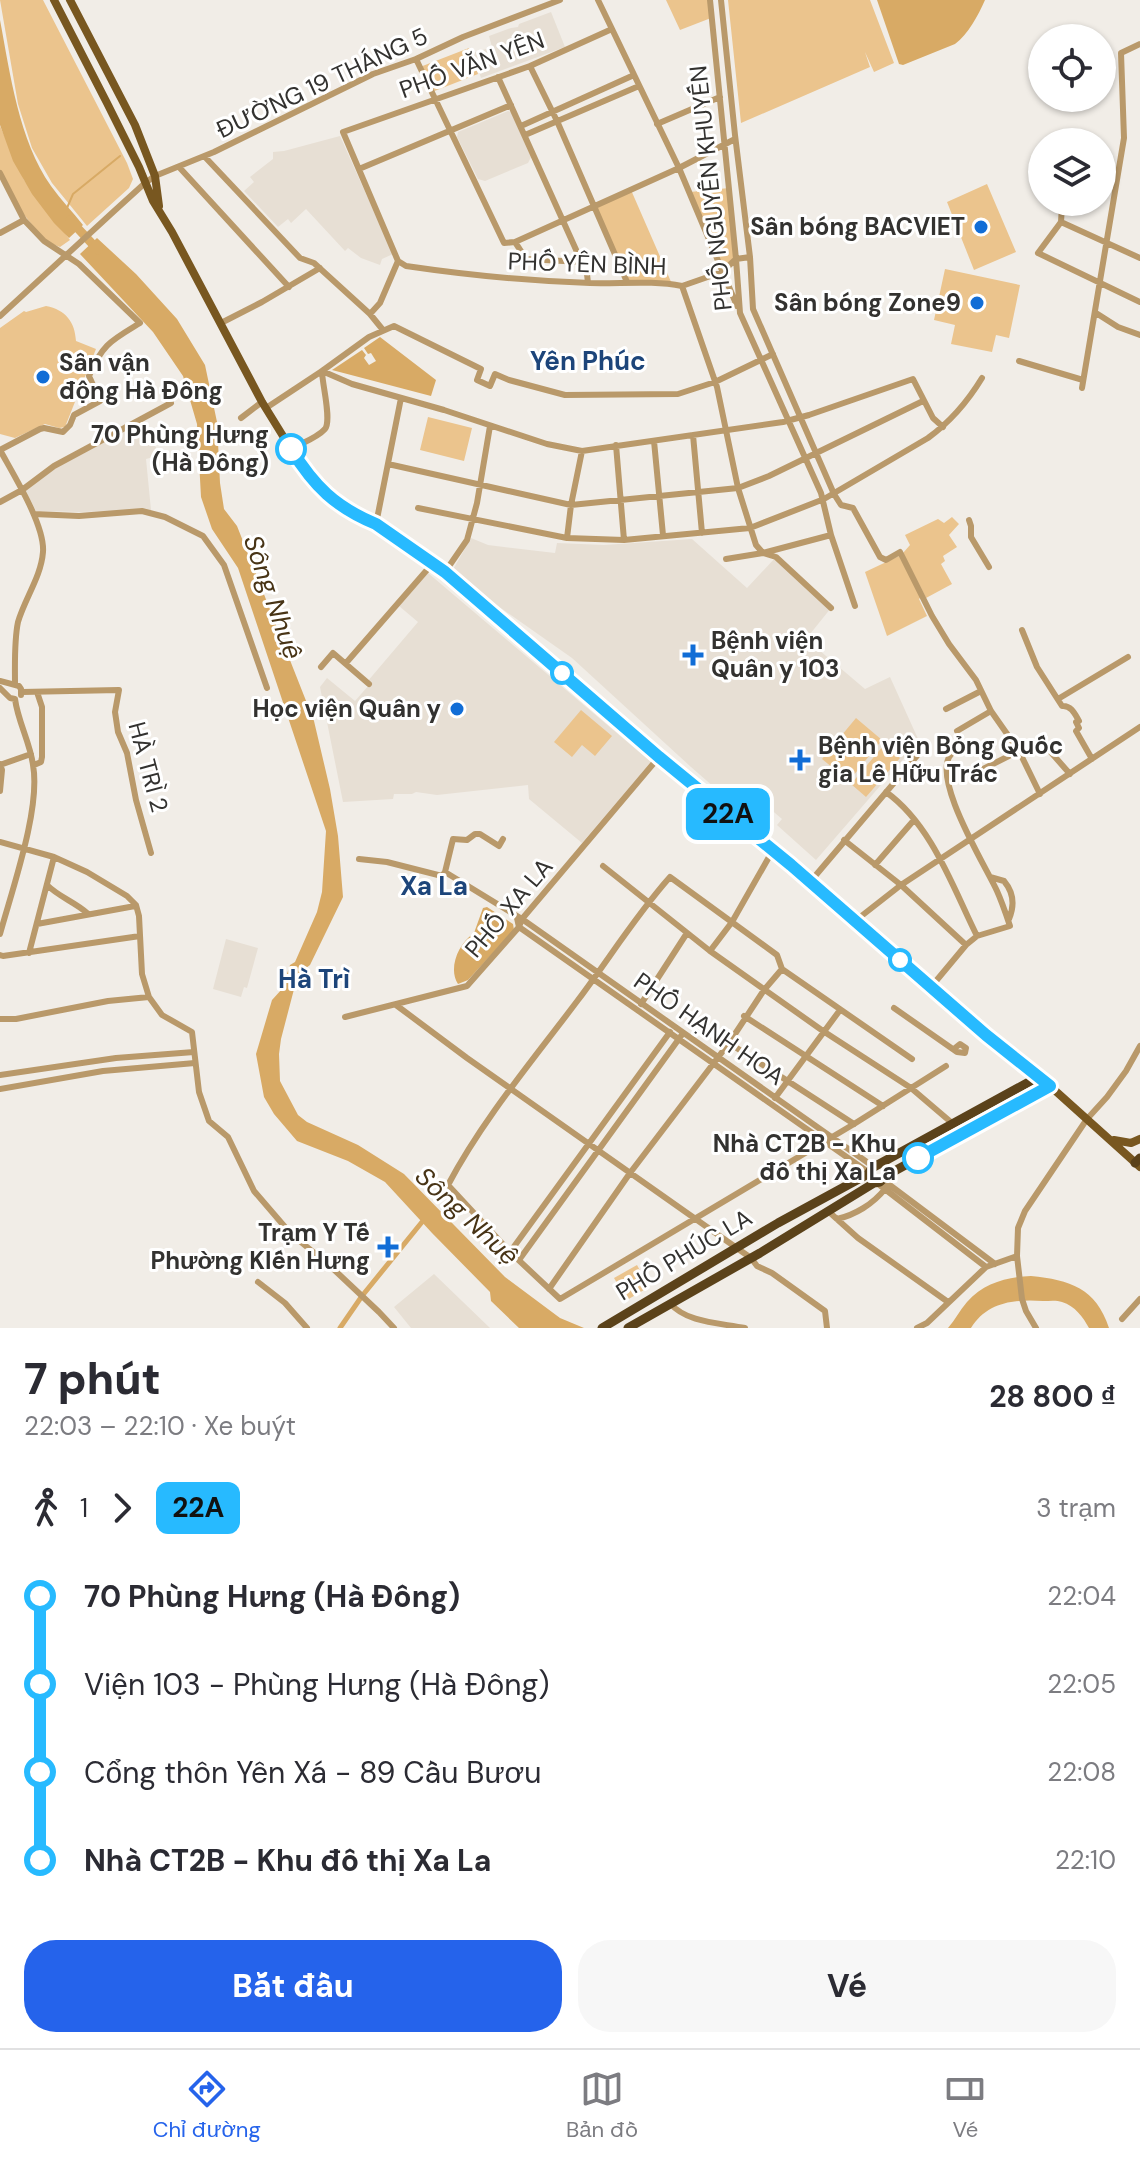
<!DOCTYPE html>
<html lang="vi">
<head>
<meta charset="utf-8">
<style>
	:root { --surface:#fff; --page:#f7f7f7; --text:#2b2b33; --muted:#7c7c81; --line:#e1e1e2; --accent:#2563eb }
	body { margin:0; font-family:"DM Sans",sans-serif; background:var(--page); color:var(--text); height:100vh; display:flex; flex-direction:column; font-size:30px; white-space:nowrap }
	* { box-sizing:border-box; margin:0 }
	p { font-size:26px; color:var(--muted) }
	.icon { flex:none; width:44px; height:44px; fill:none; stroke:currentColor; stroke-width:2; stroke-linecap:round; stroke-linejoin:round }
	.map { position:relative; height:1328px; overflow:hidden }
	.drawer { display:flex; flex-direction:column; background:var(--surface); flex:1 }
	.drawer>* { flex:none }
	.badge { padding:0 16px; border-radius:12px; font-size:28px; line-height:52px }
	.tools { position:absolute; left:1028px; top:24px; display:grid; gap:16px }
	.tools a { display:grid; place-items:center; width:88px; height:88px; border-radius:50%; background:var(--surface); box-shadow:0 2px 6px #0004; font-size:40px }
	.map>.badge { position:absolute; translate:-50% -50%; box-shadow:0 0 0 4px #fff }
	.legs { display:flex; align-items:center; gap:12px; height:88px; padding:0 24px; font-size:26px }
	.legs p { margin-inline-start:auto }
	.overview { display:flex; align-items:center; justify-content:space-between; height:136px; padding:0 24px }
	h1 { font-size:44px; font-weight:800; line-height:60px }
	.primary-button { display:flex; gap:16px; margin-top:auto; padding:16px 24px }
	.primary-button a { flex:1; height:92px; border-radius:32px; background:var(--accent); color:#fff; font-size:32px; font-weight:800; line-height:92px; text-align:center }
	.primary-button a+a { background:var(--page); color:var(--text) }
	ul { padding:0 24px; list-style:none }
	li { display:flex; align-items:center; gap:28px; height:88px; font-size:30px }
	li i { display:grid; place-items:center; width:12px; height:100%; margin:0 10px; background:currentColor }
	li i::after { content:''; width:20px; height:20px; margin:-10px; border:6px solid; border-radius:50%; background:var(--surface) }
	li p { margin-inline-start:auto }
	li:first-child i { background:linear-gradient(#0000 50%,currentColor 0) }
	li:last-child i { background:linear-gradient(currentColor 50%,#0000 0) }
	.dock { display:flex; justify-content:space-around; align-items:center; height:112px; border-top:2px solid var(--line); background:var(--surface); font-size:22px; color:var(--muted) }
	.dock a { display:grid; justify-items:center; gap:4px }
	.dock .active { color:var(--accent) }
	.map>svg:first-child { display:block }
	.built { fill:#e7dfd4 }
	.green { fill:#ebc48d }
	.water { fill:#d8aa65 }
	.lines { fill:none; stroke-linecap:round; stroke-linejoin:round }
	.stream { stroke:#d8aa65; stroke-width:2 }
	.canal { stroke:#d8aa65; stroke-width:5 }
	.river { stroke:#d8aa65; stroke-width:9 }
	.minor { stroke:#b9996a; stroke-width:6 }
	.major { stroke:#785720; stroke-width:8 }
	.highway { stroke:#5b421a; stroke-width:9 }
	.line-1-casing { stroke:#fff; stroke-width:18 }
	.line-1 { stroke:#27baff; stroke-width:12 }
	.poi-dot { fill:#116dd6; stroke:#fff; stroke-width:3 }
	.stop-1-dot { fill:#fff; stroke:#27baff; stroke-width:4 }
	.labels { text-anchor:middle; stroke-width:6; stroke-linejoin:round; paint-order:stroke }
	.street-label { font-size:24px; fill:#333230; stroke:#fff }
	.poi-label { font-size:24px; font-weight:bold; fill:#333230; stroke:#fff; text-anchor:end }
	.stop-label { font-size:24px; font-weight:bold; fill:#333230; stroke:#fff; text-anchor:end }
	.neighbourhood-label { font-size:26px; font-weight:bold; fill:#1d457a; stroke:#fff }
	.water-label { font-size:26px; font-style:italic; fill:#483416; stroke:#fff }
</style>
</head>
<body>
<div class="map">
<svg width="1140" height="1328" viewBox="0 0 1140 1328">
	<rect width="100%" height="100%" fill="#f1ede7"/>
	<path class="built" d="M551 12 565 47 481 78 473 53 492 47 489 36 511 28 518 27 519 24Z
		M508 111 511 112 531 157 528 163 485 181 478 179 457 137 458 132Z
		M340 136 393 254 382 259 380 265 361 258 348 248 345 251 306 209 291 223 288 219 278 227 244 191 254 182 250 177 273 159V152L284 151Z
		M131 428 132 435 139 434 156 447 157 456 146 459 151 510 80 512 36 511 25 489 64 463Z
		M471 538 488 545 555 553 557 543 604 545 692 539 747 588 776 557 831 608 806 639 865 689 890 677 919 741 816 860 777 825 782 819 768 807 754 822 691 767 572 658 451 573Z
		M428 573 651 762 582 843 529 799 528 785 437 795 416 792 412 794H394L393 799 343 802 320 687 327 678 355 701 369 685 367 682 418 622 399 606Z
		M226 939 258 948 247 988 244 987 241 997 213 989Z
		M434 1274 490 1328H411L394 1307Z"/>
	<path class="green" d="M0 0H43L127 163 133 179 129 188 87 226 52 183 32 148 18 104Z
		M666 0H708L711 18 680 30Z
		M728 0H870L894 63 874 72 865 52 870 67 741 123Z
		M469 48 478 74 432 92 420 67Z
		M0 126 24 180 70 240 60 247 45 241 17 206 0 170Z
		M987 184 1016 252 974 270 947 202Z
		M729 188 735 259 722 270 690 192Z
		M631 190 672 284 628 282 595 206Z
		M945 269 1020 285 1009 338 996 335 992 352 951 344 955 325 934 320Z
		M46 306C66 310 75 322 76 341L96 349 65 427 59 428 45 424 15 438 0 434V328L24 311 26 312Z
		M428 417 472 428 464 461 420 450Z
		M952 517 959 524 949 535 957 547 943 556 945 561 941 564 952 584 926 598 903 553 910 545 905 535 938 519 944 523Z
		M899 556 921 597 919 599 927 616 887 636 865 572Z
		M581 710 612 736 595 756 582 745 572 757 554 742Z
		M856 718 882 740 849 781 822 759Z
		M884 745 900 758 866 797 851 784Z
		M637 1265 649 1287 627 1300 614 1278Z"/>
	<path class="water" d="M877 0H985C978 16 968 34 955 44L903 65 899 64Z
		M0 20C10 73 19 141 51 186 61 200 73 212 83 225L69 238 54 223 32 194 13 161 0 125Z
		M97 238 136 274 177 319 205 365 217 422 220 483 224 509 237 526 314 721 330 789 338 836 343 897 310 965 298 974 281 1039 279 1054 280 1081 298 1115 307 1122 358 1145 404 1174 505 1277 560 1318 584 1328H519L491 1301 490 1292 432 1233 385 1182 348 1161 297 1141 274 1114 264 1097 256 1054 272 1000 282 989 290 965 295 962 317 912 322 892 326 831 238 568 212 529 201 497 197 424 183 376 153 332 80 254Z
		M380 337 436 380 431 396 332 370 362 350 366 355 364 358 369 365 376 361 371 353 368 354 364 348Z
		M487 907 513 924 514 930 468 980 458 984C448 969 458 944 473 934L482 943 485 940 474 933 483 908Z
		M1031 1276C1070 1280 1096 1288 1109 1328H1089C1083 1317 1075 1306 1062 1302 1057 1300 1049 1301 1043 1301 1015 1299 987 1302 971 1328H948C955 1320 960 1310 967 1302 984 1283 1007 1277 1031 1276Z"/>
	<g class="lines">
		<path class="stream" d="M67 208 73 194 120 156"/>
		<path class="canal" d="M340 1328 362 1296 422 1222"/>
		<path class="river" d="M70 220 98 250"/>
		<path class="minor" d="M598 0 679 168 737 306
			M710 0 736 259 740 313 821 493 831 535 855 606
			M721 0 735 135 750 257 753 309 834 494 841 505 853 508 880 557 886 560 900 552 932 616 949 644 976 680 991 711 1019 751 1040 794
			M416 59 504 243 515 242 679 168 735 139
			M530 66 557 121 627 282
			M498 77 587 274 588 283
			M657 124 720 97
			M521 126 634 75
			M525 135 639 86
			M205 157 300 258 314 263 370 314 383 330
			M179 167 289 287
			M359 169 511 105
			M0 173 24 220 44 241 79 264 140 323C112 340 102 344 89 376L100 401 74 415 70 425 63 432 44 428 40 429 0 450
			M1061 222 1062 206
			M0 233 24 220
			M515 242 526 259 582 262
			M1140 258 1061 222 1038 253 1140 302
			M398 261 406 266C467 275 528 281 590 283 620 284 652 280 682 286L717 387 738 488 756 545 763 553 776 557 831 608
			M398 261 343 132 530 66 612 29
			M682 286 722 272 736 259 750 257
			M1096 313 1118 327 1140 335
			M370 314 380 303 398 261
			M0 316 112 213 145 183 155 176 214 152 373 74 416 59 463 37 560 0
			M221 323 262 302 320 268
			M1019 361 1083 380
			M1082 388 1124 138 1121 53 1140 44
			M266 408 322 371 369 337 394 326 481 369 477 380 490 386 495 374 509 380 565 395 678 394 715 382 773 354
			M241 418 262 402
			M693 435 702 533
			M654 441 663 535
			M616 445 624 540
			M291 449C302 443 317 438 325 429 332 420 322 384 322 371L352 384 444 410 547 444 582 451 783 422 809 415 913 379 933 418 943 427
			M0 450C13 474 45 525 43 552 41 577 25 598 18 622 14 641 15 665 15 684
			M388 464 571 505 738 488 769 476 923 401
			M0 502 22 490 54 466 171 403
			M418 508 567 538 624 540 750 528 824 499 928 438C950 422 968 401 982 378
			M34 514 79 516 142 511 165 517 203 536 224 565 267 688
			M969 520 971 526V537L989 567
			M376 524 401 398
			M567 538 571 505 582 451
			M726 559 763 553 831 535
			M445 572 467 540 477 503 490 426
			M1022 630 1037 667 1062 706C1071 705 1075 714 1079 721L1076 722 1079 728 1076 731 1092 759
			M346 663 433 563
			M321 667 333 653 369 684
			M0 681 19 686 21 689V695
			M0 688 10 698 15 699
			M22 692 119 690 115 712 118 732 127 753 136 800 151 853
			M1058 699 1128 657
			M946 709 981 691
			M957 731 991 711
			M1048 749 1070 774
			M0 764 2 770 0 791
			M0 765 31 754
			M34 765 41 762 42 757V707L37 692
			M971 775 1019 751
			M886 792C932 825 953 888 977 936
			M844 840 901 885 966 945
			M0 842 54 857 87 872 127 896 136 905 139 916 142 974 149 997 162 1015 192 1032 199 1092 209 1121 228 1137 254 1191 291 1234 328 1264 379 1312 394 1328
			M359 859 387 862 442 876 445 872 522 919 874 1167
			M875 865 914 820
			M603 866 710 951 823 1031 911 1088 952 1123
			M445 872 453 839 467 840 475 834H480L499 846 503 839
			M990 877 1004 881C1014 893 1015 905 1009 919
			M810 882 921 751
			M47 885C59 897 75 902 87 913
			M517 918 519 927 868 1172
			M855 921 901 885 1140 727
			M37 924 135 906
			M0 934C12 890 41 808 33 765 30 742 18 722 15 699
			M710 951 732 922 773 850
			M29 953 54 857
			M0 955 3 956 140 936
			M782 969 777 955 670 877C636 915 609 959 578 1000 533 1060 483 1119 448 1185L510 1252 560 1299 854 1124 946 1066
			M782 969 912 1059
			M931 987 966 945 977 936 1010 926C1006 914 1002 902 997 891 985 865 929 775 952 753
			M641 1004 687 933
			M396 1005 467 1058 751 1258 757 1266 772 1273 825 1311 827 1328
			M894 1008 957 1052 965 1053 966 1048 960 1044 955 1048V1050
			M744 1016 883 1106
			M345 1017 467 986 519 927 522 919 659 757
			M0 1019H16L108 1001 149 997
			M729 1043 854 1124
			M0 1075 116 1058 194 1052
			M0 1089 103 1071 195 1063
			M775 1098 840 1010
			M883 1180 995 1264
			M877 1183 986 1267
			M828 1211 858 1238 948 1302
			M837 1219C855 1215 873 1204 885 1189
			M510 1252 670 1032
			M519 1260 681 1036
			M258 1282 285 1303 307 1328
			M549 1289 630 1173 729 1043 764 990 782 969
			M670 1303C686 1323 721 1323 745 1328
			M1122 1319 1140 1299
			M917 1328 927 1323 986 1267 1017 1256
			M1036 1328 1026 1311 1022 1299 1017 1256 1018 1228 1025 1211 1087 1119 1107 1097 1126 1071 1140 1046"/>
		<path class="major" d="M54 0 107 103 139 167 153 201 172 232 262 402 291 449 311 480 331 499 363 518 376 524 445 572 659 757 791 865 978 1028 1050 1086 1140 1167
			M70 0 135 125 155 176 159 206
			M1114 1140 1131 1143 1140 1139"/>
		<path class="highway" d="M1135 1163 1140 1158
			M602 1328 778 1223 868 1174 872 1168 1038 1077
			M628 1328 760 1253 874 1183 880 1182 889 1174 1050 1086"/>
	</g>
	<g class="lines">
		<defs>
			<path id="line-1" d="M291 449C314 486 335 507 376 524L445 572 659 757 791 865 986 1035 1050 1086 918 1158"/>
		</defs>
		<use href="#line-1" class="line-1-casing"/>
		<use href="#line-1" class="line-1"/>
	</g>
	<g class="poi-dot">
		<circle cx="981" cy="227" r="8"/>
		<circle cx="977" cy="303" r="8"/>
		<circle cx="43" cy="377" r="8"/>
		<path d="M689 643h8v8h8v8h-8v8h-8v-8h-8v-8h8z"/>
		<circle cx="457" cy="709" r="8"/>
		<path d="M796 748h8v8h8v8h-8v8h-8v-8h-8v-8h8z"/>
		<path d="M384 1235h8v8h8v8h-8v8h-8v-8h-8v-8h8z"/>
	</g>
	<g class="stop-1-dot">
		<circle cx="291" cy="449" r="14"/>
		<circle cx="562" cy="673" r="10"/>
		<circle cx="900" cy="960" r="10"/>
		<circle cx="918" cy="1158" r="14"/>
	</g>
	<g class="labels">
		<g class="street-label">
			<text transform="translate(472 65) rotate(-20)" y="8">PHỐ VĂN YÊN</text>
			<text transform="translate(322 83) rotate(-25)" y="8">ĐƯỜNG 19 THÁNG 5</text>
			<text transform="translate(711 188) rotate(-96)" y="8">PHỐ NGUYỄN KHUYẾN</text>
			<text transform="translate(587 264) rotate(2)" y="8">PHỐ YÊN BÌNH</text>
			<text transform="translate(148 767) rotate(75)" y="8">HÀ TRÌ 2</text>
			<text transform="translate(509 908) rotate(-50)" y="8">PHỐ XA LA</text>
			<text transform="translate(709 1029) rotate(35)" y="8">PHỐ HẠNH HOA</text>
			<text transform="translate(684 1255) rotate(-31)" y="8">PHỐ PHÚC LA</text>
		</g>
		<g class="poi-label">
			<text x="965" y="235">Sân bóng BACVIET</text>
			<text x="961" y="311">Sân bóng Zone9</text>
			<text x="59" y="371" text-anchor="start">Sân vận<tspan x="59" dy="28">động Hà Đông</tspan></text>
			<text x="711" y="649" text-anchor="start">Bệnh viện<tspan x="711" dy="28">Quân y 103</tspan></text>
			<text x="441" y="717">Học viện Quân y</text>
			<text x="818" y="754" text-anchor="start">Bệnh viện Bỏng Quốc<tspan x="818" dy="28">gia Lê Hữu Trác</tspan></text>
			<text x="370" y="1241">Trạm Y Tế<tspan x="370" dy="28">Phường KIến Hưng</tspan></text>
		</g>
		<g class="stop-label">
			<text x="269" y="443">70 Phùng Hưng<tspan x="269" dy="28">(Hà Đông)</tspan></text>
			<text x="896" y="1152">Nhà CT2B - Khu<tspan x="896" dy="28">đô thị Xa La</tspan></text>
		</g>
		<g class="neighbourhood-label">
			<text x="588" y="370">Yên Phúc</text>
			<text x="434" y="895">Xa La</text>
			<text x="314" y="988">Hà Trì</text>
		</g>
		<g class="water-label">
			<text transform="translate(273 597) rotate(71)" y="9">Sông Nhuệ</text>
			<text transform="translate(467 1216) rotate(43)" y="9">Sông Nhuệ</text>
		</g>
	</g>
</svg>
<div class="tools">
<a><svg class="icon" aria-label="locate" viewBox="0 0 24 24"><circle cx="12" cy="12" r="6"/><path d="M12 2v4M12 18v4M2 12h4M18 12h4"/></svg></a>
<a><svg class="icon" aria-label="layers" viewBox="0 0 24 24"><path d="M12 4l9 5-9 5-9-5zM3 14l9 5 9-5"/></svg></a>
</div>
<b class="badge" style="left:728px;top:814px;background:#27baff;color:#111">22A</b>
</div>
<section class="drawer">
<div class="overview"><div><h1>7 phút</h1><p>22:03 – 22:10 · Xe buýt</p></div><b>28 800 ₫</b></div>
<div class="legs"><svg class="icon" aria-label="walk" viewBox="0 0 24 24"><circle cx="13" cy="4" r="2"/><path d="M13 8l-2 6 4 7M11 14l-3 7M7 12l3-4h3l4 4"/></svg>1<svg class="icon" aria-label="forward" viewBox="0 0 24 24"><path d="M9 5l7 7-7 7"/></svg><b class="badge" style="background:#27baff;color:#111">22A</b><p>3 trạm</p></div>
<ul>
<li><i style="color:#27baff"></i><b>70 Phùng Hưng (Hà Đông)</b><p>22:04</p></li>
<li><i style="color:#27baff"></i><span>Viện 103 - Phùng Hưng (Hà Đông)</span><p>22:05</p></li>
<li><i style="color:#27baff"></i><span>Cổng thôn Yên Xá - 89 Cầu Bươu</span><p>22:08</p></li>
<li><i style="color:#27baff"></i><b>Nhà CT2B - Khu đô thị Xa La</b><p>22:10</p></li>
</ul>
<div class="primary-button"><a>Bắt đầu</a><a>Vé</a></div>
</section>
<nav class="dock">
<a class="active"><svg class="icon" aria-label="directions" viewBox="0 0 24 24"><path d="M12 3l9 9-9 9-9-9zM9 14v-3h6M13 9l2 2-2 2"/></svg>Chỉ đường</a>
<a><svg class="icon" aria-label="map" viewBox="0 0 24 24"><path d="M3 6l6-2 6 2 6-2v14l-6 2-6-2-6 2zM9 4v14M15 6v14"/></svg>Bản đồ</a>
<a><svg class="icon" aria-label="tickets" viewBox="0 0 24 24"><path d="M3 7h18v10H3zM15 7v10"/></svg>Vé</a>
</nav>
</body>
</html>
